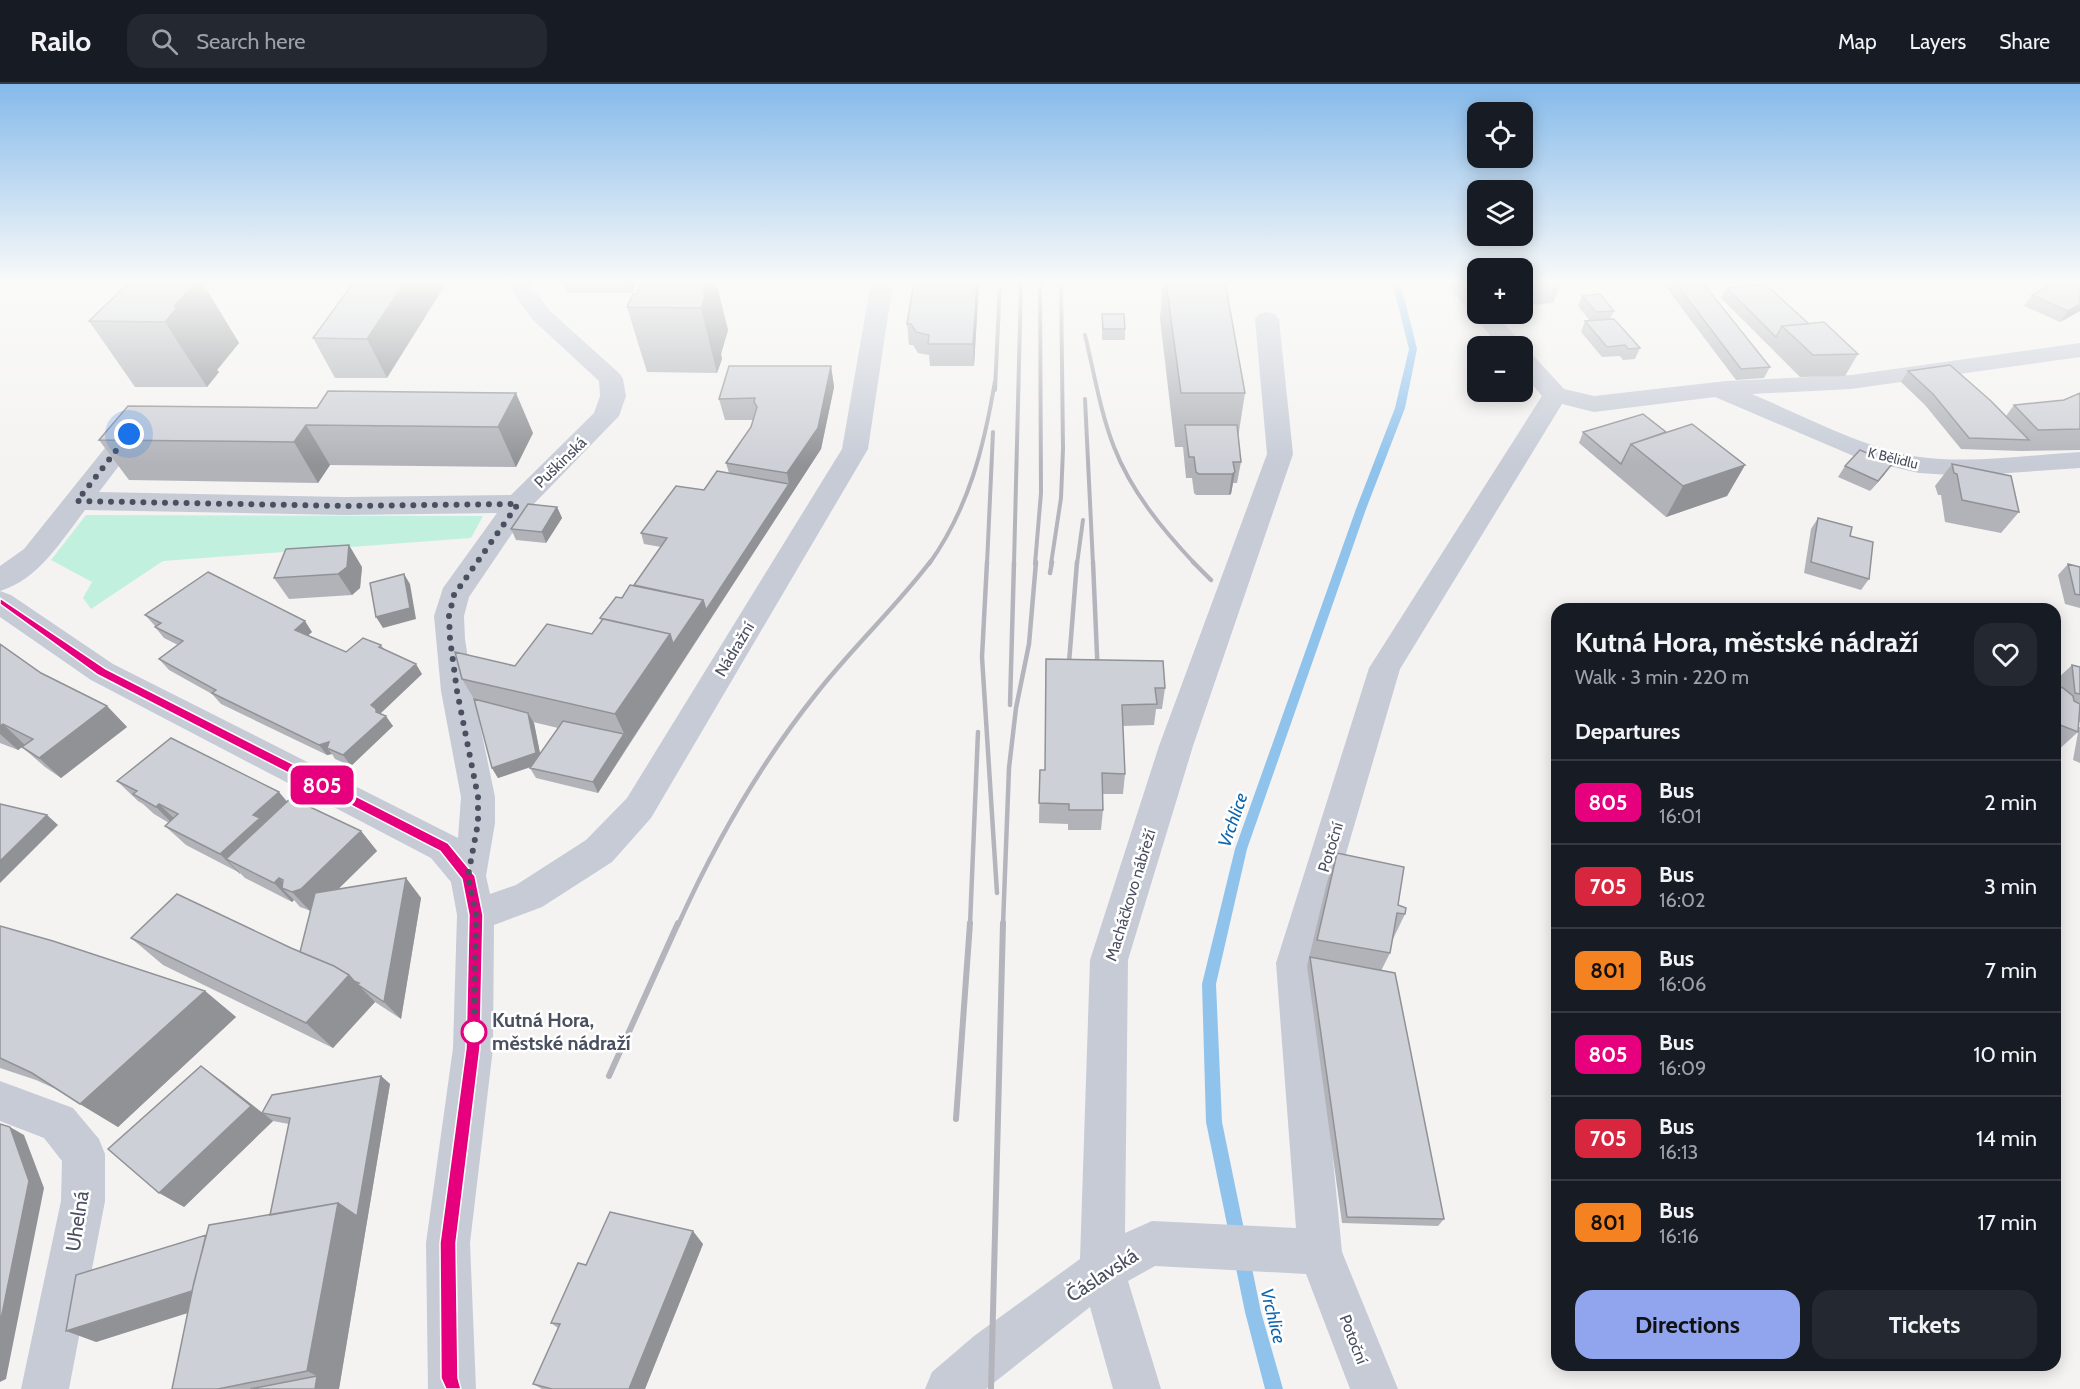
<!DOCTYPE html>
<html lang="en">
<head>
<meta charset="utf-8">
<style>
	:root { --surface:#171b24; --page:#242831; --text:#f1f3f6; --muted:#9ea1a6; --line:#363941; --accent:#91a4ee }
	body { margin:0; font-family:Cabin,sans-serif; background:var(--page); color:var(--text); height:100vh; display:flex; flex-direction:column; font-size:22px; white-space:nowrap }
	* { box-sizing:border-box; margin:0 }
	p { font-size:20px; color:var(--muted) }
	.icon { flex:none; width:33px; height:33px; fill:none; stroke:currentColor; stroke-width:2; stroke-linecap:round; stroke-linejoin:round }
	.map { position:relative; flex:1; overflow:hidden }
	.sheet { position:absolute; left:1551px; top:519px; width:510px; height:768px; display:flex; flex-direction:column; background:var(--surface); border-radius:18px; box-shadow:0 3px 15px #0003 }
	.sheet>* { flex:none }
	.badge { padding:0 12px; border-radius:9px; font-size:21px; line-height:39px }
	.controls { position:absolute; left:1467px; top:18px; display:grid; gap:12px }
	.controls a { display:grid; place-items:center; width:66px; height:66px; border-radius:12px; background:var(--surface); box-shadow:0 3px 15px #0003; font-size:30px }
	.you { position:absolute; width:30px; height:30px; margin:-15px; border:4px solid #fff; border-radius:50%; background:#1a73e8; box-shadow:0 0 0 9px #1a73e833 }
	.map>.badge { position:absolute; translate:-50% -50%; box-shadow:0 0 0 3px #fff }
	h2 { padding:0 24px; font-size:22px; line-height:54px }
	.round { display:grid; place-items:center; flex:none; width:63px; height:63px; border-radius:18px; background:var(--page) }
	.overview { display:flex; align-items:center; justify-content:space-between; height:102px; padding:0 24px }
	h1 { font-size:28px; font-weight:800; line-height:45px }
	.cta { display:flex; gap:12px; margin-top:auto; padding:12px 24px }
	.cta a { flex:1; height:69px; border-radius:18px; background:var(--accent); color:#111; font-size:24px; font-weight:800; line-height:69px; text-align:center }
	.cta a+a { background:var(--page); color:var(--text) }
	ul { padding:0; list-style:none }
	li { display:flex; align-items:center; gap:18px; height:84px; padding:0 24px; border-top:2px solid var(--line) }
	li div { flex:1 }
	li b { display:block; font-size:22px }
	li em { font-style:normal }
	li .badge { min-width:66px; font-weight:700; text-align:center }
	header { display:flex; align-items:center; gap:36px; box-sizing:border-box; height:84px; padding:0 30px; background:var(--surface); border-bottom:2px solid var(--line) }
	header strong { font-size:28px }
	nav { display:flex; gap:33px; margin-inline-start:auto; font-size:21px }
	.search { width:420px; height:54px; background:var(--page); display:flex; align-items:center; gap:15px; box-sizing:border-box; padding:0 21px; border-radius:18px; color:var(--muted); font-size:22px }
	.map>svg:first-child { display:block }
	.green { fill:#c2f0df }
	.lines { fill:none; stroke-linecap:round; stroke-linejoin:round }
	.stream { fill:#90c3ec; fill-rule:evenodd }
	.minor { fill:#c6cbd6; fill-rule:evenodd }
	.rail-far2 { stroke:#b4b5bc; stroke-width:4 }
	.rail-far1 { stroke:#b4b5bc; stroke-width:4.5 }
	.rail { stroke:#b4b5bc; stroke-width:6 }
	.wall { fill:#b1b3b9; fill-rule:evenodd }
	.shaded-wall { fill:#909296 }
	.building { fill:#ced0d7; stroke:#909296; stroke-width:1.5 }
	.line { fill:#e6007e; stroke:#fff; stroke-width:1.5 }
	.walk { stroke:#4a5060; stroke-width:6; stroke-dasharray:0 10.8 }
	.stop-dot { fill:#fff; stroke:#e6007e; stroke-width:3 }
	.labels { text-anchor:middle; stroke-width:5; stroke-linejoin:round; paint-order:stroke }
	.far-street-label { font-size:14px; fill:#4a5060; stroke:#fff }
	.street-label { font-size:16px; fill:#4a5060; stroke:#fff }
	.water-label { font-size:18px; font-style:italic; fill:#0e66af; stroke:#fff }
	.near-stop-label { font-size:20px; font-weight:bold; fill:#4a5060; stroke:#fff; text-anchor:start }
	.near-street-label { font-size:20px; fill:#4a5060; stroke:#fff }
</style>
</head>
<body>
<header>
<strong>Railo</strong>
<div class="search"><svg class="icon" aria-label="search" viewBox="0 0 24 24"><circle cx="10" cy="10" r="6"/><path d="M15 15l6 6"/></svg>Search here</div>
<nav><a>Map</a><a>Layers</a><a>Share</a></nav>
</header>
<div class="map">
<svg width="2080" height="1305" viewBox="0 0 2080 1305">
	<rect width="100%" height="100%" fill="#f4f3f2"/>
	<path class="green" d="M86 431 483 432 471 454 163 477 91 525 83 514 92 498 51 476Z"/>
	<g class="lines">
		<path class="stream" d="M1389 198H1397L1402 205 1417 265 1405 324 1366 425 1247 765 1216 900 1222 1038 1261 1228 1283 1305H1265L1245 1228 1206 1038 1202 900 1235 765 1356 425 1395 324 1409 265 1394 205Z"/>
		<path class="minor" d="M505 198H528L549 226 620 290 623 295 626 312 619 332 528 426 469 513 464 532 465 555 473 607 495 713V739L486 792 490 810 516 801 586 756 627 714 842 365 871 198H893L868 365 651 734 612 778 542 823 494 841 493 964 470 1159 476 1305H428L426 1159 453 964 457 831 451 798 431 774 91 596 0 533V507L11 511 113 580 458 754 461 713 441 607 434 532 443 504 497 429 345 431 85 426C62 456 38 496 0 507V482L24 465 121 344 130 342 139 344 143 350 99 408 345 413 511 411 594 329 600 312 599 297 533 236Z
			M1445 198H1469L1478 208V230H1495L1520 257 1524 262 1522 264 1499 262Z
			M1267 228 1275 230 1279 235 1293 370 1193 662 1128 876 1125 1149 1152 1137 1296 1144 1276 879 1369 584 1542 312 1522 289V267L1531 269 1564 305 1594 312 1726 297 1851 291 2080 259V273L1851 305 1752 310C1802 331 1867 366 1920 373 1972 380 2027 371 2080 368V384L1966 392 1919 389 1863 376 1715 313 1594 328 1562 320 1400 585 1314 879 1342 1168 1398 1305H1350L1306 1190 1155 1182 1128 1197 1161 1305H1113L1090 1223 986 1305H925L932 1288 974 1252 1080 1175 1090 876 1159 662 1267 370 1255 235 1259 230Z
			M0 997 73 1024 99 1055 105 1070V1117L69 1305H21L61 1117 62 1077 44 1054 0 1037Z"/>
		<path class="rail-far2" d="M1085 251C1094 288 1100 327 1114 363 1131 407 1162 445 1195 480
			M995 306 1000 198
			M1085 315 1093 480
			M929 480C969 424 984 363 995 297
			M987 480 993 348
			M1014 480 1021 198
			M1035 480 1041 409 1040 198
			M1051 480 1061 414 1063 365 1061 198
			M1077 480 1083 436"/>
		<path class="rail-far1" d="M987 478 982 573 997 809
			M1093 478 1098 594
			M1193 478 1211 496
			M1050 489 1052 478
			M1068 591 1077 478
			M1010 621 1014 478
			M678 841C715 759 760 680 816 610 852 564 895 524 930 478
			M970 841 978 648
			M1003 841 1009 684 1016 624 1029 560 1036 478"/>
		<path class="rail" d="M609 992 678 839
			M956 1035 970 839
			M991 1305 1003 839"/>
	</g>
	<path class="wall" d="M130 198H246L243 202H204L239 259 217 286 219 288 207 303H135L89 237Z
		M354 198 387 294H335L313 254Z
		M563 198H636L632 209H567Z
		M642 198H716L728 246 721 270 722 275 717 289 647 288 627 223 637 210Z
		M979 198 974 282H930L929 271 918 269 913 261H909L907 240Z
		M1163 198H1225L1245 309 1238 354 1241 378 1237 399H1233L1231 410 1229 411H1196L1194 409 1192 394H1186L1183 363H1175L1160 235Z
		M1522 198H1561L1553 219 1522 222Z
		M1662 198H1702L1770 283 1764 294 1736 296Z
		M2044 198H2080V227L2060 238 2024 222 2032 211 2050 201Z
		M1727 204 1858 270 1845 292 1800 293 1721 214Z
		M1582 212 1614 227 1610 235 1640 264 1635 275 1623 276 1620 272 1602 273 1581 248 1585 237H1590L1578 222Z
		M1102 230 1125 245V256H1102Z
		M831 282 834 303 821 365 598 709 536 694 530 684 531 683 498 694 492 684 474 615 462 595 515 582 592 550 601 537 600 534 634 501 661 463 644 460 641 449 729 389 726 379 751 343 753 336H725L719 315ZM533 638 558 644 540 670 534 639Z
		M1908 287 2006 332 2014 321 2064 316 2080 309V366L2021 367 1961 365 1925 321 1901 298Z
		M328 307 533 349 516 383 330 381 318 399 129 396 99 356 317 324Z
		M1583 348H1666L1745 381 1727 412 1666 433 1579 359Z
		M1952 380 2019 428 2001 449 1945 438 1941 411H1938L1935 402Z
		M1845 382 1884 391 1870 407 1838 393Z
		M557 423 562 434 546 459 516 456 511 445Z
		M1818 434 1850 452 1869 495 1861 506 1804 489 1811 445Z
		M2068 480 2080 483V524L2065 520 2058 491Z
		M362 483 360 504 352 511 289 515 274 494Z
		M145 531 312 548 308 551 346 568 381 561 384 565 422 590 380 629 393 642 351 682 335 675 332 670 327 671 221 620 212 610 169 586 159 575 178 561 164 554 155 543H156Z
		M0 560 41 589 107 622 127 643 61 694 45 683 22 663 18 666 0 659Z
		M1046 575 1165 604 1162 625H1156L1154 641 1123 642 1125 690 1123 710H1102L1103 726 1101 746H1068V740L1039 739 1040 686H1045Z
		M2072 581 2080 583V638H2079L2078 648 2055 669V597Z
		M2079 643H2080V679L2073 676Z
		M117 697 287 717 361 747 377 767 338 805 406 794 421 814 401 935 375 918 333 964 163 881 131 854 291 864 300 868 311 827 300 823 294 816 292 818 245 794 240 789 186 761 165 742 169 739 154 730 143 720 138 717Z
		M1337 769 1398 821 1405 830 1392 857 1390 869 1381 887 1444 1135 1438 1142 1342 1139 1307 882 1327 798Z
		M0 842 205 907 236 933 118 1043 80 1020 58 1006 36 996 0 984Z
		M381 992 390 1000 339 1305H172L188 1229 96 1258 206 1151 270 1131 289 1040 273 1037 184 1123 223 998 262 1029Z
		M703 1160 645 1305H542L533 1300 558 1244 551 1239 586 1181Z"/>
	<path class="shaded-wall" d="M196 198H202L239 259 217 286 219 288 207 303 165 238 174 223Z
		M405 198H447L387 294 367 255Z
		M629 198H636L632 209Z
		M707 198H716L728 246 721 270 722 275 717 289 701 224 703 210Z
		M977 198H979L974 282 973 260Z
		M2080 220V227L2060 238 2068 227Z
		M831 282 834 303 821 365 629 660 615 630 670 550 703 516 789 400 787 389Z
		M516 309 533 349 516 383 498 343Z
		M306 341 330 381 318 399 294 358Z
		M1892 380 1884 391 1870 407 1878 397Z
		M1745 381 1727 412 1666 433 1683 402Z
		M1235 388 1231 410 1229 411 1232 390Z
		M557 423 562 434 546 459 542 448Z
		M349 461 362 483 360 504 352 511 338 490Z
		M404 490 410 500 416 535 383 544 376 533Z
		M305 537 312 548 303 556 295 546Z
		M416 580 422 590 380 630 386 632 393 642 351 682 343 671 371 621Z
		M107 622 127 643 61 694 39 674Z
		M528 629 534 639 542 679 498 694 492 684Z
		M3 640 25 661 18 666 0 650V642Z
		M624 650 629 660 598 709 593 698Z
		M329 658 327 664 332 670 327 671 319 661Z
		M279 708 296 728 226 775 240 789V790L220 770 253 731Z
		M159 720 180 740 176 743 156 723Z
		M47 731 58 741 0 799V777Z
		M361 747 377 767 319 824 310 827 292 808 282 804 294 816 292 818 274 799 279 794 292 808Z
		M406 794 421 814 401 935 384 918Z
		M349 891 375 918 333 964 306 939Z
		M205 907 236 933 118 1043 80 1020Z
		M201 982 223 998 273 1037 184 1123 159 1109Z
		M381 992 390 1000 339 1305H315L317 1292 307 1287 338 1119Z
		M10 1043 24 1051 44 1104 6 1295 0 1298V1240Z
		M693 1147 703 1160 645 1305H629Z
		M206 1203 231 1215 96 1258 66 1247Z"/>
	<path class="building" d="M130 198H196L174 223H178L165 238 89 237Z
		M354 198H405L367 255 313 254Z
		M642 198H707L703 210H706L701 224 627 223 633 210H637Z
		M914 198H977L973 260H928L929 251 916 248 911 240H907Z
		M1166 198H1225L1245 309H1181Z
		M1522 198H1554L1522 202Z
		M1675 198H1702L1770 283 1741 285Z
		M2056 198H2080V220L2068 227 2032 211Z
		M1765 200 1809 240 1782 242 1776 253 1727 204Z
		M1600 210 1614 227 1596 228 1582 212Z
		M1102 230H1124L1125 245H1103Z
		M1614 235 1640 264 1628 265 1625 261 1607 263 1585 237Z
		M1824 238 1858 270 1813 271 1782 242Z
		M1950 281 1991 317 2029 356 1969 354 1933 310 1908 287Z
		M729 282H831L818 344 787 389 726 379 751 343 757 323 754 318 755 314 719 315Z
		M328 307 516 309 498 343 306 341 294 358 99 356 128 322 317 324Z
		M2080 309V345L2038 346 2014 321 2064 316Z
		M1643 330 1666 348 1631 360 1621 380 1583 348Z
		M1692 340 1745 381 1683 402 1631 360Z
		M1185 341H1237L1241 378H1233L1235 388 1232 390H1199L1196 388 1194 373H1189Z
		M1860 366 1892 380 1878 397 1845 382Z
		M1952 380 2011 392 2019 428 1962 416 1957 390 1954 389Z
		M717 387 789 400 706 526 703 516 634 501 667 454 641 449 676 402 704 406Z
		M528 420 557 423 542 448 511 445Z
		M1818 434 1852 443 1850 452 1873 458 1869 495 1811 478Z
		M349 461 347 483 338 490 274 494 286 465Z
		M2068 480 2080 483V511L2075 510Z
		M208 488 305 537 295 546 346 568 363 554 381 561 379 563 416 580 371 621 376 625V628L386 632 343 671 327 664 329 658 319 661 212 609 216 606 159 575 183 557 155 543 161 539 145 531Z
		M404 490 410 524 376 533 370 499Z
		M630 501 703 516 673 560 670 550 600 534 616 513 622 514Z
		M603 535 670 550 615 630 462 595 455 568 515 582 547 540 592 550Z
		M0 560 41 589 107 622 39 674 22 663 33 655 3 640 0 642Z
		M1046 575 1163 577 1165 604H1155L1157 620 1122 621 1125 690 1102 689 1103 726H1069V720L1039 719 1040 686H1045Z
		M2072 581 2080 583V610L2075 609Z
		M2055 601 2063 604 2073 612 2074 617 2080 620 2078 648 2055 639Z
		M474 615 528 629 536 669 492 684Z
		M563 637 624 650 593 698 530 684Z
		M171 654 279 708 253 731 260 734 220 770 165 742 178 730 159 720 156 723 133 710 137 707 117 697Z
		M291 714 361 747 301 805 292 808 282 804 283 796 279 794 274 799 226 775Z
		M0 720 47 731 0 777Z
		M1337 769 1404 783 1398 821 1406 824 1405 830 1397 829 1390 869 1317 856Z
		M406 794 384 918 357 900 359 899 354 897 349 891 334 882 300 868 315 809Z
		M177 810 291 864 334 882 349 891 306 939 131 854Z
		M0 842 53 857 205 907 80 1020 32 989 0 974Z
		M1310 873 1395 889 1444 1135 1347 1133Z
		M201 982 251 1022 159 1109 108 1065Z
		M381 992 357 1132 338 1119 270 1131 290 1034 262 1029 272 1011Z
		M0 1040 10 1043 29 1097 0 1240Z
		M338 1119 307 1287 218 1305H172L194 1198 209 1141Z
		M610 1128 693 1147 629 1305H552L533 1300 560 1240 551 1239 578 1179 586 1181Z
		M206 1151 192 1207 66 1247 76 1191Z
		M317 1292 315 1305H250Z"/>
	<linearGradient id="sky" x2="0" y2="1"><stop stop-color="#85baea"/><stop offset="0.52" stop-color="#fafaf9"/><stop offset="1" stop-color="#fafaf9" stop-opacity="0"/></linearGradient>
	<rect width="2080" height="381" fill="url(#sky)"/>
	<path class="line" d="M0 514 106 585 448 759 475 792 483 831 480 964 456 1159 458 1294 461 1305H446L441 1294 440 1159 466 964 469 831 462 795 440 767 98 591 0 520Z"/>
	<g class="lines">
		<path class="walk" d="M129 350 77 417 345 422 518 420 454 511 449 532 450 555 457 607 478 713V739L468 792 476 831 474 948"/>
	</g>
	<circle class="stop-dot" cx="474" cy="948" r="12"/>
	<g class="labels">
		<g class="far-street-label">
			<text transform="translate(1893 374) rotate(14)" y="5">K Bělidlu</text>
		</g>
		<g class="street-label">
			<text transform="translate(560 378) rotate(-44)" y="6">Puškinská</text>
			<text transform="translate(734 565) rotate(-59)" y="6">Nádražní</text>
			<text transform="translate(1330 763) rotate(-73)" y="6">Potoční</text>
			<text transform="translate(1130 811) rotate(-73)" y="6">Macháčkovo nábřeží</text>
			<text transform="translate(1354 1255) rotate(69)" y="6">Potoční</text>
		</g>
		<g class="water-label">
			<text transform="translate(1233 736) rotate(-71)" y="6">Vrchlice</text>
			<text transform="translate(1273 1232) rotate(76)" y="6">Vrchlice</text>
		</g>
		<g class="near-stop-label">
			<text x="492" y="943">Kutná Hora,<tspan x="492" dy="23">městské nádraží</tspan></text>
		</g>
		<g class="near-street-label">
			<text transform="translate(77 1137) rotate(-81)" y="7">Uhelná</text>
			<text transform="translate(1102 1191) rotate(-33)" y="7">Čáslavská</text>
		</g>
	</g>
</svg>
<div class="controls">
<a><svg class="icon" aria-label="locate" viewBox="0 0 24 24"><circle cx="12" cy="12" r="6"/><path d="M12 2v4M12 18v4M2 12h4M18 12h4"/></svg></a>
<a><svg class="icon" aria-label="layers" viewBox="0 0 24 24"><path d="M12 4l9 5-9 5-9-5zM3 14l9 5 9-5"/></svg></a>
<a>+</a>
<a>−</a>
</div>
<div class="you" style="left:129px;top:350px"></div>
<b class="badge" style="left:322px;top:701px;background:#e6007e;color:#fff">805</b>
<section class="sheet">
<div class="overview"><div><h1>Kutná Hora, městské nádraží</h1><p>Walk · 3 min · 220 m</p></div><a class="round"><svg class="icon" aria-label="heart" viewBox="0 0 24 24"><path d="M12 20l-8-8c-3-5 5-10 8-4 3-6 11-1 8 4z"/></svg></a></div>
<h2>Departures</h2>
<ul>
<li><span class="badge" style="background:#e6007e;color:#fff">805</span><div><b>Bus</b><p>16:01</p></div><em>2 min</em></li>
<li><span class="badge" style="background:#d7263d;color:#fff">705</span><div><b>Bus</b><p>16:02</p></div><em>3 min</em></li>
<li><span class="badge" style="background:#f58220;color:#111">801</span><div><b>Bus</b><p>16:06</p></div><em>7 min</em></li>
<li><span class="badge" style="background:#e6007e;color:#fff">805</span><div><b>Bus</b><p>16:09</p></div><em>10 min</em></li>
<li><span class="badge" style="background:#d7263d;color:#fff">705</span><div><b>Bus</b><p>16:13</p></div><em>14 min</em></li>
<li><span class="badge" style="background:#f58220;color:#111">801</span><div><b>Bus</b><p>16:16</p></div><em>17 min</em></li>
</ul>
<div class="cta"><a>Directions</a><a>Tickets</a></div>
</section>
</div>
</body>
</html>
